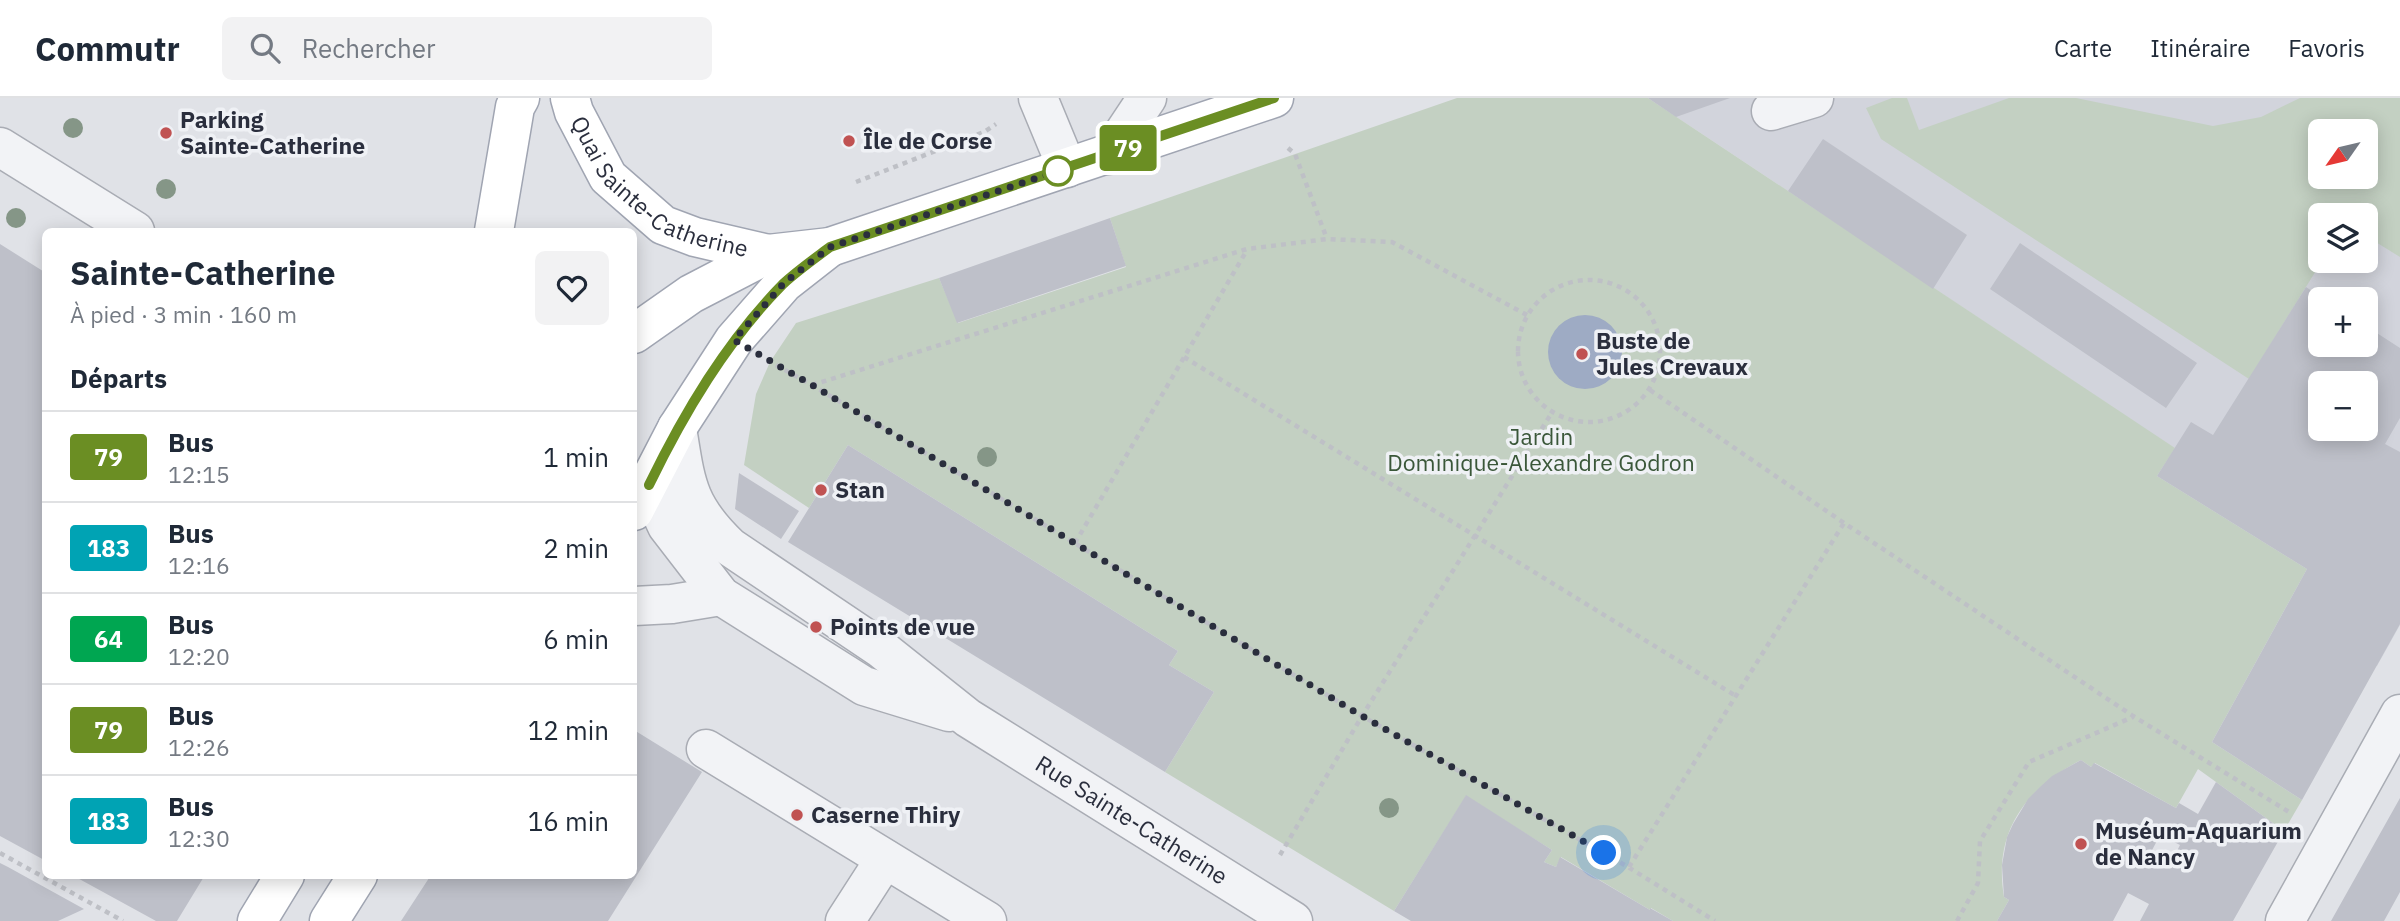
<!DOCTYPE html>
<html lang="fr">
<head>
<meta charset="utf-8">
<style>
	:root { --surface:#fff; --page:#f2f2f3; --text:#1f2937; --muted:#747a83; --line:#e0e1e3 }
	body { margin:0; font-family:"IBM Plex Sans",sans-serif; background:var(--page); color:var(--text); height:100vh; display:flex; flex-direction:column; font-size:26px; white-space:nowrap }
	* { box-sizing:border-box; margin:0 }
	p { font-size:23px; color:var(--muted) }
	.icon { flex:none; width:38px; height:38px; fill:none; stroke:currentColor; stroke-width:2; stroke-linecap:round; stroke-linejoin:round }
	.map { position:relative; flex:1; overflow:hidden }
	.details { position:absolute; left:42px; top:130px; width:595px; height:651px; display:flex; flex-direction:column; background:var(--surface); border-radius:10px; box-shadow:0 4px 18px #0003 }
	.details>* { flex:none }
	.badge { padding:0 14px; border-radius:5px; font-size:24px; line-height:46px }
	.needle { width:46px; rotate:236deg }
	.buttons { position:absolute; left:2308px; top:21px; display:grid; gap:14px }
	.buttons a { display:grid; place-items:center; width:70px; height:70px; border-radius:10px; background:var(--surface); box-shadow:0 4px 18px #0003; font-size:35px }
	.you { position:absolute; width:35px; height:35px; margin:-18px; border:5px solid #fff; border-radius:50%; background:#1a73e8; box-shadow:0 0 0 10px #1a73e833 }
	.map>.badge { position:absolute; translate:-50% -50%; box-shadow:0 0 0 4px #fff }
	h2 { padding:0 28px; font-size:26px; line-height:63px }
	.round { display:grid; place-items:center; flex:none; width:74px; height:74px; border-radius:10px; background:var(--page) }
	.head { display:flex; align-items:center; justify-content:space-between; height:119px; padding:0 28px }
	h1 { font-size:33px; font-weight:800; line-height:52px }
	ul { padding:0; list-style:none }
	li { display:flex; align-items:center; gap:21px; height:91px; padding:0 28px; border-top:2px solid var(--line) }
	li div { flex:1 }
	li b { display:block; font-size:26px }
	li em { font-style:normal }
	li .badge { min-width:77px; font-weight:700; text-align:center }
	header { display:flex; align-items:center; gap:42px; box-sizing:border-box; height:98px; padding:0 35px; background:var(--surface); border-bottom:2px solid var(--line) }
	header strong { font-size:33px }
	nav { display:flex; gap:38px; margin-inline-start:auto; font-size:24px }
	.search { width:490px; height:63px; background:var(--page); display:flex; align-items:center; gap:18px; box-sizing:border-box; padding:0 24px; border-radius:10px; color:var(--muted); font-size:26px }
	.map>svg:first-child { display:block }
	.built { fill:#d2d4dc; fill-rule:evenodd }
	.green { fill:#c3d0c2; fill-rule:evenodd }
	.water { fill:#9eabc4 }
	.building { fill:#bec0c9; fill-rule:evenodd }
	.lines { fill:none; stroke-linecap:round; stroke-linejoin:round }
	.minor-casing { stroke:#a9acb4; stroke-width:41 }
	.major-casing { stroke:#a0a5b2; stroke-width:41 }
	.path { stroke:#bec0c6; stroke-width:4.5; stroke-dasharray:5 5; stroke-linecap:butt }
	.minor { stroke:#f2f3f6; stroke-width:38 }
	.major { stroke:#fff; stroke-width:38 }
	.tree { fill:#859687 }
	.line-casing { stroke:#fff; stroke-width:16 }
	.line { stroke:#6b8e23; stroke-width:10 }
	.walk { stroke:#2a2e3d; stroke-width:7; stroke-dasharray:0 12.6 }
	.poi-dot { fill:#c05252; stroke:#eff1f5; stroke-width:2.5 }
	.stop-dot { fill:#fff; stroke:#6b8e23; stroke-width:3.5 }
	.labels { text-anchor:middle; stroke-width:7; stroke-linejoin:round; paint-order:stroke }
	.poi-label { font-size:23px; font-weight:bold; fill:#2a2e3d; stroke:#eff1f5; text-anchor:start }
	.street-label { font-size:23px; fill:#2a2e3d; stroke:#eff1f5 }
	.park-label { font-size:23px; fill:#3a5739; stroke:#eff1f5 }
</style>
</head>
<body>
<header>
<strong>Commutr</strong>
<div class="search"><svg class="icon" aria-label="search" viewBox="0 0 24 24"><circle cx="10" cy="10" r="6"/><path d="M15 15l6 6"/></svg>Rechercher</div>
<nav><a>Carte</a><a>Itinéraire</a><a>Favoris</a></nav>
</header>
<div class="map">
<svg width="2400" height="823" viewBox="0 0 2400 823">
	<rect width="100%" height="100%" fill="#e0e2e7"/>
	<path class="built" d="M1648 0H2400V527L2377 568 2285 512 2307 471 2157 378 2174 350ZM2320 33H2366V79H2320ZM2320 117H2366V163H2320ZM2320 201H2366V247H2320ZM2320 285H2366V331H2320Z"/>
	<path class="green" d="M1457 0H1648L2175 350 2157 378 2307 471 2212 644 2302 702 2284 733 2198 671 2176 710 2095 665 2091 669 2081 662C2025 691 1993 734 2004 799L2009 802 1997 823H1673L1651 810 1650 812 1561 759 1556 769 1544 764 1552 752 1466 698 1394 813 1165 674 1214 594 1169 567 1178 553 848 347 809 410 744 367 756 296 770 264 796 225 939 180 958 225 1126 169 1110 120Z
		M1892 0H1907L1919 32 2009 0H2076L2213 28 2261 19 2300 0H2400V159L2366 138V117H2320L2322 163 2249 281 1881 41 1866 10ZM2320 33H2366V79H2320Z"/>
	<path class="water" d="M1548 254a37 37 0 1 1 74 0a37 37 0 1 1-74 0Z"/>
	<path class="building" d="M1648 0H1730L1676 19Z
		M1823 41 1967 137 1933 191 1788 93Z
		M1110 120 1126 168 957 225 939 180Z
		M2020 145 2197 265 2166 310 1990 191Z
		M0 146 46 175V314L42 320 46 322V763L0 738Z
		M2306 189 2324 201H2320V247H2366V228L2400 250V320L2385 346 2400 354V526L2302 702 2212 644 2307 471 2157 378 2191 324 2213 337ZM2320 285H2366V331H2320Z
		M848 347 1178 553 1169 567 1214 594 1165 674 788 444Z
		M739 375 799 413 781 441 735 411Z
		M634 632 702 674 608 823H401L431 777H634Z
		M2081 662 2091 669 2094 665 2176 710 2179 705 2198 716 2216 684 2284 733 2233 823H2140L2149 806 2128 795 2113 823H1997L2009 802 2004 799 2002 767 2007 739 2013 726 2028 701 2040 689 2052 678ZM2160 737 2180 747 2169 769 2149 758Z
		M1466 697 1552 752 1544 764 1556 769 1560 759 1650 812V810L1673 823H1411L1394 813Z
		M2400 700V794L2384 823H2331Z
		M0 765 8 769 84 811 58 823H0Z
		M72 777H205L177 823H156Z"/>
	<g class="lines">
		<defs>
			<g id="minor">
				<path d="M1038 0 1067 70"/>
				<path d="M1771 13 1814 0"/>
				<path d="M0 49 135 133"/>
				<path d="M1109 57 1147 0"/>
				<path id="s1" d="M677 330C686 386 687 408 730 449L880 550 968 620 1293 823"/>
				<path d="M648 387 667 428 721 498 864 588 949 614"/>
				<path d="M634 508 672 506 721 498"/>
				<path d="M706 651 987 823"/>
				<path d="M845 823 885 761"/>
				<path d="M2285 823 2400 616"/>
			</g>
			<g id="major">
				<path id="s2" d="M570 0 574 14 608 79 663 127 695 139 768 156"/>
				<path d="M494 133 515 9 520 0"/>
				<path d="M634 236 691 196 768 156 830 149 1274 0"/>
				<path d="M634 413 677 330 734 242 784 185 830 149"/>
				<path d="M257 823 285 777"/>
				<path d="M329 823 358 777"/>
			</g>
		</defs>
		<use href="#minor" class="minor-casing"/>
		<use href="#major" class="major-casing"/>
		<path class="path" d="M1288 50 1295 56 1327 141
			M856 84 984 34 996 26
			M1518 253a71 71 0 1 1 142 0a71 71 0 1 1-142 0Z
			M1184 259 1736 598
			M776 267 812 287 1362 618 1628 769 1715 823
			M812 287 1247 151 1327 141 1392 144 1527 217
			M1650 292 1844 425 2133 618 2289 714
			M1075 445 1247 152
			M0 755 123 823
			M1280 757 1362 618 1551 316
			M1629 769 1844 425
			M1957 823 1978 785 1980 743 2029 664 2133 619"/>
		<use href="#minor" class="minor"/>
		<use href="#major" class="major"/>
	</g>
	<g class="tree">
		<circle cx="73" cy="30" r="10"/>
		<circle cx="166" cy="91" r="10"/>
		<circle cx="16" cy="120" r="10"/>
		<circle cx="987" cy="359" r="10"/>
		<circle cx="1389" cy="710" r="10"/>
	</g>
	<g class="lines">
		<defs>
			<path id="line" d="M649 387C684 315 726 244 783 186 797 173 814 161 830 149L1274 0"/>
		</defs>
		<use href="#line" class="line-casing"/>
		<use href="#line" class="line"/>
		<path class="walk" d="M1058 73 830 149 784 185 734 242 812 287 1362 618 1604 755"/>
	</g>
	<g class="poi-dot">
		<circle cx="166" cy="35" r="7"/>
		<circle cx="849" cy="43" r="7"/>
		<circle cx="1582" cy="256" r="7"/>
		<circle cx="821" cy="392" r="7"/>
		<circle cx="816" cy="529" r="7"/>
		<circle cx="797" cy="717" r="7"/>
		<circle cx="2081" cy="746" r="7"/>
	</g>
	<circle class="stop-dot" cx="1058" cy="73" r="14"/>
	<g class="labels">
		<g class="poi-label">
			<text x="180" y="30">Parking<tspan x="180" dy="26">Sainte-Catherine</tspan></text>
			<text x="863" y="51">Île de Corse</text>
			<text x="1596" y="251">Buste de<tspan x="1596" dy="26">Jules Crevaux</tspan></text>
			<text x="835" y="400">Stan</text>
			<text x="830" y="537">Points de vue</text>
			<text x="811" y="725">Caserne Thiry</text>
			<text x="2095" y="741">Muséum-Aquarium<tspan x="2095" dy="26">de Nancy</tspan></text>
		</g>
		<g class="street-label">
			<text dy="8" stroke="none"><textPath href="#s2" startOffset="135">Quai Sainte-Catherine</textPath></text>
			<text dy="8" stroke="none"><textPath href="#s1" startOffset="620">Rue Sainte-Catherine</textPath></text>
		</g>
		<g class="park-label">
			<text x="1541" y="347">Jardin<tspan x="1541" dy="26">Dominique-Alexandre Godron</tspan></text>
		</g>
	</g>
</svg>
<div class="buttons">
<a><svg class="needle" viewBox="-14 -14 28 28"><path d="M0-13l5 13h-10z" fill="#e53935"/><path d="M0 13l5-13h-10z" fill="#747a83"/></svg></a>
<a><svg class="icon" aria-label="layers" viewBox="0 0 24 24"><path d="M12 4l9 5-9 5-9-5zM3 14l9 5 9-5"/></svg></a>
<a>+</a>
<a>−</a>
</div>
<div class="you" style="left:1604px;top:755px"></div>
<b class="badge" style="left:1128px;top:50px;background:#6b8e23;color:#fff">79</b>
<section class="details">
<div class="head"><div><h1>Sainte-Catherine</h1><p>À pied · 3 min · 160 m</p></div><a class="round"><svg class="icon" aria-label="heart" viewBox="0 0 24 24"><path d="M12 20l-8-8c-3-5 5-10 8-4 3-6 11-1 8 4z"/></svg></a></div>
<h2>Départs</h2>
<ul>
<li><span class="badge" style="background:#6b8e23;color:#fff">79</span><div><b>Bus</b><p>12:15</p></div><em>1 min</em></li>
<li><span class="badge" style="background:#00a3b4;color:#fff">183</span><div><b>Bus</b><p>12:16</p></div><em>2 min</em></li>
<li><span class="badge" style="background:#00a651;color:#fff">64</span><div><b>Bus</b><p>12:20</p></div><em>6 min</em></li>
<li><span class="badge" style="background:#6b8e23;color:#fff">79</span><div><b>Bus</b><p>12:26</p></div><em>12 min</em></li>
<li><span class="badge" style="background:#00a3b4;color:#fff">183</span><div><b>Bus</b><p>12:30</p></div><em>16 min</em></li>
</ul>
</section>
</div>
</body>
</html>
